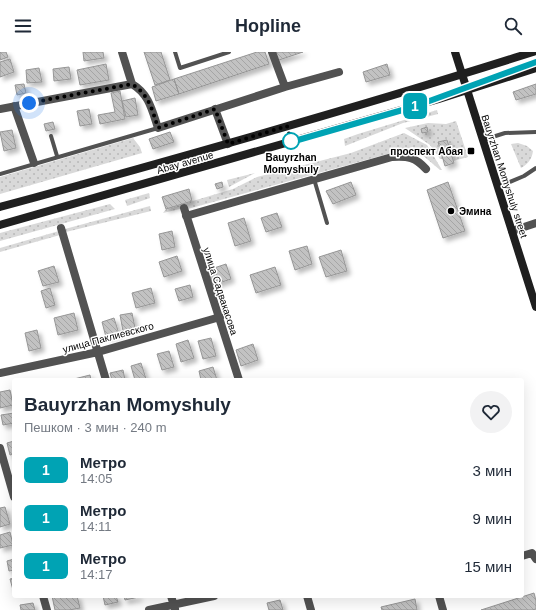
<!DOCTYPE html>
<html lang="ru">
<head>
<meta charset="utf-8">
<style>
	:root { --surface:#fff; --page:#f2f2f3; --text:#1f2937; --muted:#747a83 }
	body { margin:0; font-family:Arial,sans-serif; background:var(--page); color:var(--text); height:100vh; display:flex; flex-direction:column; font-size:15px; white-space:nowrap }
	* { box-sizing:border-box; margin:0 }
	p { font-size:13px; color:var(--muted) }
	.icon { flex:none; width:22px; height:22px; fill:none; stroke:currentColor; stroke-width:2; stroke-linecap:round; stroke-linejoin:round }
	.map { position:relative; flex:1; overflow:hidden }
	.panel { position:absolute; left:12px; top:326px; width:512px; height:220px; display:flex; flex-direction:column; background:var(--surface); border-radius:4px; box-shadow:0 4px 16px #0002 }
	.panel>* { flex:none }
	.badge { padding:0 8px; border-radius:6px; font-size:14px; line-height:26px }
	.you { position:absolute; width:20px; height:20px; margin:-10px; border:3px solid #fff; border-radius:50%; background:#1a73e8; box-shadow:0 0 0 6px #1a73e833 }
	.map>.badge { position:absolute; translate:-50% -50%; box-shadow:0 0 0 2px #fff }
	.round { display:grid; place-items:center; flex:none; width:42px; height:42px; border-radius:21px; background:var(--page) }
	.head { display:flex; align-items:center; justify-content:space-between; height:68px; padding:0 12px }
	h1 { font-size:19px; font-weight:600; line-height:30px }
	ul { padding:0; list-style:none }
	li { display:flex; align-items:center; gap:12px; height:48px; padding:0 12px }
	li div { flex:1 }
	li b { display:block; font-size:15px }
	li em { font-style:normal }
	li .badge { min-width:44px; font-weight:700; text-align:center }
	header { display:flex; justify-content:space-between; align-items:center; height:52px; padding:0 12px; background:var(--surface); font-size:18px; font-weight:600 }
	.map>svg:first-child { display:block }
	.grass { fill:url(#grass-dots) }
	.building { fill:url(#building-back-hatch); stroke:#969696; filter:url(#shadow) }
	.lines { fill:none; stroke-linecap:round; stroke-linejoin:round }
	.lane { stroke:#525252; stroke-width:4 }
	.street { stroke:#525252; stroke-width:8 }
	.secondary { stroke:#1f1f1f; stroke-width:8 }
	.line-casing { stroke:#fff; stroke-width:9 }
	.line { stroke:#00a3b4; stroke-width:6 }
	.walk { stroke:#000; stroke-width:4; stroke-dasharray:0 7.2 }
	.stop-dot { fill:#fff; stroke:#00a3b4; stroke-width:2 }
	.poi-dot { fill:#000; stroke:#fff; stroke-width:1.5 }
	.labels { text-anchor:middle; stroke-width:3; stroke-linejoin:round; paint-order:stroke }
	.poi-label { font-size:10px; font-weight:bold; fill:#000; stroke:#fff; text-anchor:end }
	.stop-label { font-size:10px; font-weight:bold; fill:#000; stroke:#fff }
	.street-label { font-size:10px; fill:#000; stroke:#fff }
</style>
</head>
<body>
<header><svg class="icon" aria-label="menu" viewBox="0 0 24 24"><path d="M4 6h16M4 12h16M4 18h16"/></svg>Hopline<svg class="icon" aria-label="search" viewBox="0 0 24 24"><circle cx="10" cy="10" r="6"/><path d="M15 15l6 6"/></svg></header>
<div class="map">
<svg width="536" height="558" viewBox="0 0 536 558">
	<defs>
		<pattern id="grass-dots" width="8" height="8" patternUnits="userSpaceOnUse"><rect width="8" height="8" fill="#d9d9d9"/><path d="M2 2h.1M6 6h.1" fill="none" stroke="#b8b8b8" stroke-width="1.8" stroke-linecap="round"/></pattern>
		<pattern id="building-back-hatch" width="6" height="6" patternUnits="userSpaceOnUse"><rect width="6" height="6" fill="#c2c2c2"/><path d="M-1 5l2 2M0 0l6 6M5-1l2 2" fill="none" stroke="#a5a5a5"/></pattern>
		<filter id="shadow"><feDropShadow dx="3.5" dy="3.5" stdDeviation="2" flood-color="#0004"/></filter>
	</defs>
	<rect width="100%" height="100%" fill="#fff"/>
	<path class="grass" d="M437 58 438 62 403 71 345 94 344 87 358 82Z
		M456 69 468 105 453 109 447 88 438 91 443 107H440L430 93 405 76 428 71 446 72Z
		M404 81 427 93 442 118H440L413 95 184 158V156L163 161 166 157 233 137 257 125 351 101Z
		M133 86 140 95 142 101 0 142V125Z
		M518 91 527 94 533 99C532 107 528 112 521 116L511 92Z
		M255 121 229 135 227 128Z
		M149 141 150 146 127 154 125 148Z
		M110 152 115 157 0 189V181Z
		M150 154 151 159 66 180 65 177Z
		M59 179 60 183 0 200V196Z"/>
	<path class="building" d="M0 0H6L8 5 0 8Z
		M83 0H103L104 6 84 9Z
		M144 0H161L170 28 155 33Z
		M257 0H265L269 12 179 42 174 27Z
		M273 0H303L276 9Z
		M10 7 14 20 0 25V10Z
		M106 12 109 28 80 33 77 18Z
		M387 12 390 23 366 30 363 20Z
		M69 15 71 27 54 29 53 17Z
		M39 16 42 30 27 31 26 18Z
		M174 27 179 42 156 49 152 35Z
		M24 32 26 41 17 43 15 33Z
		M536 32V42L516 48 513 40Z
		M120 39 125 67 100 72 98 63 115 60 111 41Z
		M135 46 138 63 126 65 122 49Z
		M89 57 92 72 80 74 77 59Z
		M53 70 55 77 46 79 44 72Z
		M427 75 428 80 422 81 421 77Z
		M12 78 16 96 4 99 0 80Z
		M170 80 174 90 153 97 149 87Z
		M447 88 454 111 445 114 438 90Z
		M222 130 223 135 217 137 215 132Z
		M351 130 356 143 333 152 326 139Z
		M448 130 465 179 443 186 427 138Z
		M189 137 192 149 166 157 162 145Z
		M277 161 282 175 266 180 261 166Z
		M244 166 251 189 235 194 228 171Z
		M172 179 175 195 162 198 159 182Z
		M307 194 312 212 295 218 289 199Z
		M341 198 347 219 326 225 319 205Z
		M177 204 182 219 164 225 159 210Z
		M226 212 231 227 213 233 208 218Z
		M54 214 59 230 43 234 38 219Z
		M275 215 281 233 256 241 250 223Z
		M190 233 193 245 179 249 175 237Z
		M50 236 55 253 46 256 41 239Z
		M151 236 155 251 136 256 132 241Z
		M74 261 78 278 58 283 54 266Z
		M132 261 135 276 123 279 120 263Z
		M114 266 119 282 106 285 102 270Z
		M37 278 41 296 29 299 25 281Z
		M211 286 216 304 203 307 198 289Z
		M188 288 194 306 181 310 176 292Z
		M253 292 258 308 241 314 236 298Z
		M169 299 174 315 162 318 157 302Z
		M141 311 146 327 135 328 131 314Z
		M213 315 217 328H201L199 319Z
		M123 318 125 328H112L110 321Z
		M90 323 91 328H74V327Z
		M10 338 13 353 0 356V340Z
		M14 361V371L3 373 1 363Z
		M14 389V402L10 403 7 391Z
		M5 455 10 472 0 475V456Z
		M10 480 13 493 0 496V483Z
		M14 507V518L9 519 7 509Z
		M14 526V537L13 538 10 527Z
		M534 541 536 549V557L532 558H481Z
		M52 544H77L80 556 69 558H55Z
		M103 544H116L118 550 105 553Z
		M124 544H138L139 545 125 548Z
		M415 547 417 558H382L381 555Z
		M280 548 283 558H269L267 551Z
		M33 551 35 558H21L20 553Z"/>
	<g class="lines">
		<path class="lane" d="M175 0 180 16 229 0
			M51 84 57 104
			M483 88 505 81 536 80
			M0 122 158 76
			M314 127 327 171
			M498 135 524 124 536 116"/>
		<path class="street" d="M122 0 132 32C149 42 152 58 158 76L285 35 272 0
			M285 35 339 20
			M14 54 34 111
			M0 57 132 32
			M215 57 228 92
			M184 156 239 328
			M186 164 392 105C408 104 415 105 426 117
			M61 176 106 328
			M512 179 536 171
			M0 321 98 300 220 265
			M0 396 14 445
			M522 504 532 501 536 507
			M43 544 47 558
			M171 544 175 557
			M307 544 311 558
			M439 544 443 558
			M149 558 214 544"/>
		<path class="secondary" d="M455 0 536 255
			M0 155C179 106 357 56 533 0
			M0 173 439 47 536 16"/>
	</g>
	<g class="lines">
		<defs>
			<path id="line" d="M291 90 413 55 536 10"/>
		</defs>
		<use href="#line" class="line-casing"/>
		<use href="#line" class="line"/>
		<path class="walk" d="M29 51 132 32C149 43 152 57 158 76L215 57 228 92 287 74 291 89"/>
	</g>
	<circle class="stop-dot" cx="291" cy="89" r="8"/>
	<g class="poi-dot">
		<rect x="467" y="95" width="8" height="8" rx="2"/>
		<circle cx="451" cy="159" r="4"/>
	</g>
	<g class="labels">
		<g class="poi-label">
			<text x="463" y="103">проспект Абая</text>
			<text x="459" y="163" text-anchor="start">Эмина</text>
		</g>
		<g class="stop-label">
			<text x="291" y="109">Bauyrzhan<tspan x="291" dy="12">Momyshuly</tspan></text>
		</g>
		<g class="street-label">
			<text transform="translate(185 110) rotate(-16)" y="4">Abay avenue</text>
			<text transform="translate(505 124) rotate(72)" y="4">Bauyrzhan Momyshuly street</text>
			<text transform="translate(221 239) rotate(72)" y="4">улица Садвакасова</text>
			<text transform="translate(108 285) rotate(-15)" y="4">улица Паклиевского</text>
		</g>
	</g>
</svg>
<div class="you" style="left:29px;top:51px"></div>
<b class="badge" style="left:415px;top:54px;background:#00a3b4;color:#fff">1</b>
<section class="panel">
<div class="head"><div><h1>Bauyrzhan Momyshuly</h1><p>Пешком · 3 мин · 240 m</p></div><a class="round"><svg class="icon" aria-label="heart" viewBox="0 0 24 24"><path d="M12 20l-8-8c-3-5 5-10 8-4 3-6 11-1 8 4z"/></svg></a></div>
<ul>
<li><span class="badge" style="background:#00a3b4;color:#fff">1</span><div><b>Метро</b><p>14:05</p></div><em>3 мин</em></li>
<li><span class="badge" style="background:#00a3b4;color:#fff">1</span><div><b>Метро</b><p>14:11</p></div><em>9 мин</em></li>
<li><span class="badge" style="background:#00a3b4;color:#fff">1</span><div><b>Метро</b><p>14:17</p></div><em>15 мин</em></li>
</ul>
</section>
</div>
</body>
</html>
